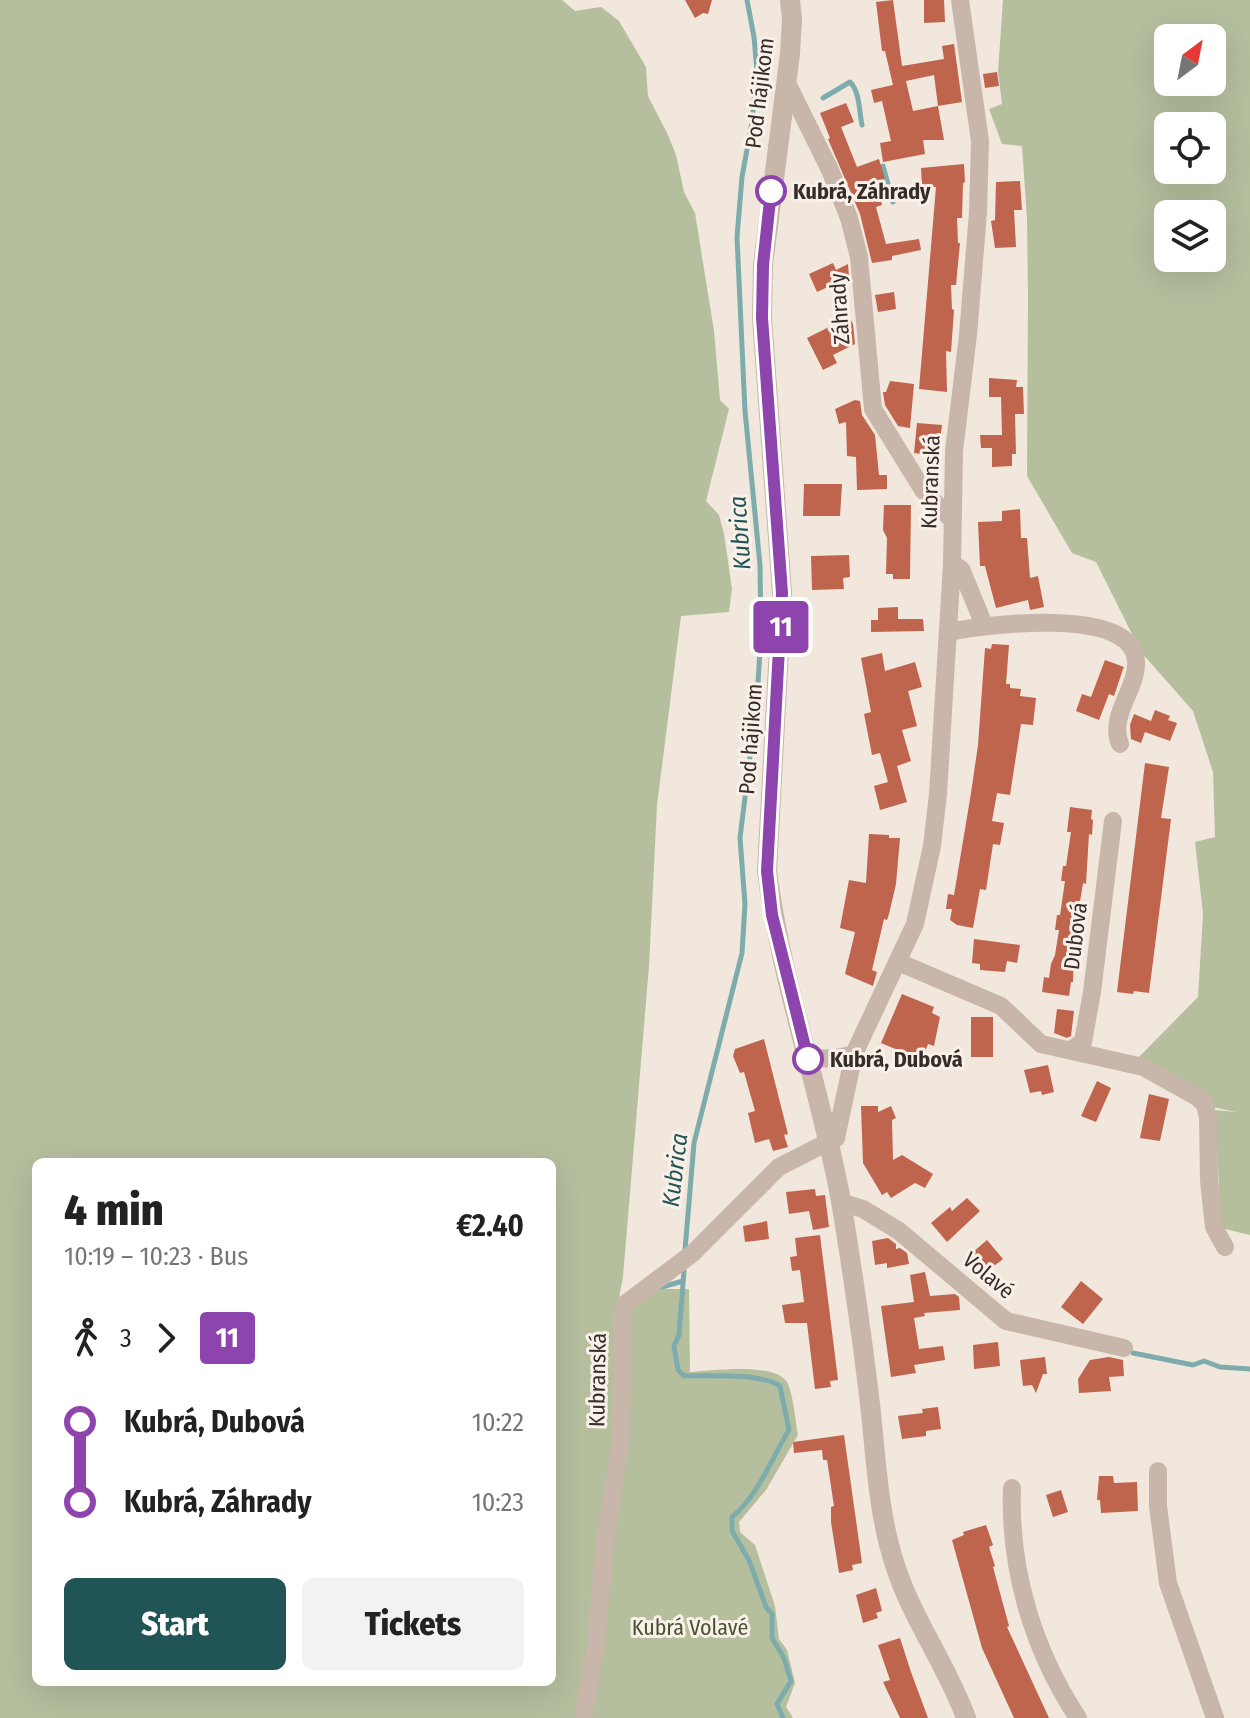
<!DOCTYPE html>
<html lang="en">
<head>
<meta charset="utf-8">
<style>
	:root { --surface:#fff; --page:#f2f2f2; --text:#222; --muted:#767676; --accent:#215455 }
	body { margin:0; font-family:"Fira Sans Condensed",sans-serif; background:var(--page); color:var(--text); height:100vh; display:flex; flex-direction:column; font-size:30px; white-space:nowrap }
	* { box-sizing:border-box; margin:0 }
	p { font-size:26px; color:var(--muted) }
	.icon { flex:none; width:44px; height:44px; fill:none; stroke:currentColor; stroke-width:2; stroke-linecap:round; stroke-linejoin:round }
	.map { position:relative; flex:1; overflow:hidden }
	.details { position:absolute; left:32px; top:1158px; width:524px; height:528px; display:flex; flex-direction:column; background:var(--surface); border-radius:12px; box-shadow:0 8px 32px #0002 }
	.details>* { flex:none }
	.badge { padding:0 16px; border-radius:6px; font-size:28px; line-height:52px }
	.needle { width:52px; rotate:32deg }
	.tools { position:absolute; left:1154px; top:24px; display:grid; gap:16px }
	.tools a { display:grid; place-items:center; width:72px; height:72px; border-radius:12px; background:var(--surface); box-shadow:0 8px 32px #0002; font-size:40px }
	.map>.badge { position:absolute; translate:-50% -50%; box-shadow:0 0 0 4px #fff }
	.legs { display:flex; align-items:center; gap:12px; height:88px; padding:0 32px; font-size:26px }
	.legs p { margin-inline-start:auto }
	.head { display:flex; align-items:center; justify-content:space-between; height:136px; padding:0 32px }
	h1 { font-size:44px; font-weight:800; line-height:60px }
	.primary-button { display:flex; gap:16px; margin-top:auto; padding:16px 32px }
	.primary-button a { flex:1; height:92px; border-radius:12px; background:var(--accent); color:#fff; font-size:32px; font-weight:800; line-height:92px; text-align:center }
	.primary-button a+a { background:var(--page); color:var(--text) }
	ul { padding:0 32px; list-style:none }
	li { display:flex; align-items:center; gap:28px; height:80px; font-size:30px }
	li i { display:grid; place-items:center; width:12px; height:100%; margin:0 10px; background:currentColor }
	li i::after { content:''; width:20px; height:20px; margin:-10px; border:6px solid; border-radius:50%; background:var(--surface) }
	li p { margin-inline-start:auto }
	li:first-child i { background:linear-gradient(#0000 50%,currentColor 0) }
	li:last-child i { background:linear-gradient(currentColor 50%,#0000 0) }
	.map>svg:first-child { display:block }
	.green { fill:#b5bf9e; fill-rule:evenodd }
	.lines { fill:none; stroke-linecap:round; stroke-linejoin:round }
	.stream { stroke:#7eacac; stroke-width:5 }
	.building { fill:#bf644d }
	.minor { stroke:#c8b6aa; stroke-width:18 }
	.tertiary { stroke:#c8b6aa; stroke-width:20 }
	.line-1-casing { stroke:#fff; stroke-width:18 }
	.line-1 { stroke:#8e44ad; stroke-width:12 }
	.stop-1-dot { fill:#fff; stroke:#8e44ad; stroke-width:4 }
	.labels { text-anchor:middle; stroke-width:6; stroke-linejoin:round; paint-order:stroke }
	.street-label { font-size:22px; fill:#362d29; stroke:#f9f1e9 }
	.stop-label { font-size:22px; font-weight:bold; fill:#362d29; stroke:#f9f1e9; text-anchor:start }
	.park-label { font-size:22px; fill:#47532e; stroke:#f9f1e9 }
	.water-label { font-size:24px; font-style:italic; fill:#215455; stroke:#f9f1e9 }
</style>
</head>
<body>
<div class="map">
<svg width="1250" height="1718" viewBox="0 0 1250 1718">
	<rect width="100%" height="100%" fill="#f1e7dd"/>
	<path class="green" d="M0 0H562L575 11 601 7 619 21 646 67 648 96 668 135 676 155 684 192 695 213 714 331 720 400 729 409 706 501 719 515 724 534 732 589 729 612 681 616 657 805 649 966 623 1277 617 1308V1416L579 1718H0ZM36 1162H552V1682H36Z
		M1003 0H1250V1235L1221 1228 1215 1110 1236 1112 1213 1107 1137 1059 1198 997 1203 914 1195 842 1215 837 1213 772 1193 711 1141 652 1096 562 1072 553 1027 476 1028 295 1027 219 1022 146 1002 144 989 109 1002 104 998 72ZM1168 38H1212V82H1168ZM1168 126H1212V170H1168ZM1168 214H1212V258H1168Z
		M651 1289H689L690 1372C711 1371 778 1361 788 1384 794 1399 795 1419 798 1435L766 1490 739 1522 740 1532 755 1545 775 1606 779 1639 787 1650 795 1683 786 1707 793 1718H588L632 1305Z"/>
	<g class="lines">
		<path class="stream" d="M823 98 850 82C860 92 859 111 862 125
			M883 166 893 202
			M685 1250 694 1143 742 953 745 904 740 838 757 700 761 633 760 565 745 411 737 237 742 177 752 122 757 72 754 37 747 0
			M684 1271 679 1335 674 1346 678 1370 684 1376C708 1376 761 1373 780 1386L789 1430C771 1459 759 1495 732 1517V1531L749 1560 766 1607 772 1614V1638L784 1658 791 1681 777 1704 783 1718
			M662 1287 683 1281
			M1133 1353 1193 1365 1204 1361 1220 1367 1250 1369"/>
	</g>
	<path class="building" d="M685 0H712L708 14 703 13 695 18Z
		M893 0 902 66 944 59 942 46 954 44 962 102 938 106 934 75 906 81 913 111 938 106 944 140H923L925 154 883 162 880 143 891 141 882 101 874 103 871 90 893 85 885 51H882L876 2Z
		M924 0H944L945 22 924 23Z
		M997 72 999 86 985 88 983 74Z
		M846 103 854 122 841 127 857 167 879 159 885 179 877 182 882 205 876 207 886 244 919 239 921 250 892 256V260L872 263 860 214 828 139 830 138 820 113Z
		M964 164 965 182 963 183 962 218H957L958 243H960L956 285H951L952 309 954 310 951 352 946 351 947 392 919 389 936 187 922 188 921 168Z
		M1020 181 1022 210H1014L1016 247 995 248 991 221 995 220 996 182Z
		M833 263 836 270 848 264 849 277 817 292 809 274Z
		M894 292 896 309 878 312 875 295Z
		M849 317 853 324 855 344 833 355 837 363 823 370 807 338Z
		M989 378 1017 380 1016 387H1023L1024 414H1015L1016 454H1012V466L992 467V448H981L980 435H1002L1001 397H989Z
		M890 381 914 384 910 428 898 426 885 405 883 392H886Z
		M855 400 860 401 862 415 875 435 879 475H887V489L857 490 856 457 847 456 846 422 839 424 835 409Z
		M917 423 942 425 938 456 914 453Z
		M804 484H842L840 516H803Z
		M884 505H911L910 579H893V574H886L887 538 883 530Z
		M1020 509 1021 538H1027L1030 578 1038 576 1044 607 1030 610 1028 600 996 608 985 566H980L978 522 1002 521V511Z
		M849 555 850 577 843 578 844 589 812 590 811 556Z
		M898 607V619H923L924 631 871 632V620H878V608Z
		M992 644 1009 645 1006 684H1010V688L1021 689 1020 696 1036 698 1033 725 1021 724 1010 795 997 793 992 821 1004 823 1000 845 993 844 986 890 980 889 973 928 957 925 950 920 952 909H946L948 894 954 895 971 793 978 745 985 648 991 649Z
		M882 653 885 671 915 662 922 687 908 691 917 726 902 730 911 761 897 766 907 802 880 810 874 786 888 782 880 753 872 755 864 714 871 712 861 658Z
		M1105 660 1124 667 1123 669 1114 696 1109 694 1099 720 1076 711 1082 694 1091 697Z
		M1155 710 1170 716 1168 720 1177 723 1170 741 1145 732 1141 743 1131 739 1130 725 1134 714 1151 721Z
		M1145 763 1169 767 1161 818 1171 819 1149 993 1134 991 1133 994 1117 992Z
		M1070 807 1092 810 1091 819 1093 820 1092 835 1089 834 1086 884 1083 883 1079 908 1078 918H1081L1074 954 1073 982H1071L1069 996 1042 992 1044 977 1049 978 1051 964 1055 955 1059 930H1055L1057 915H1060L1065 881H1061L1063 866H1066L1071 832H1067Z
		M869 834 889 835V838H900L896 884 889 914 887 920 884 919 872 970 877 972 873 986 845 974 855 932 840 928 849 880 866 883Z
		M974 939 1020 945 1017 963 1007 961 1005 972 980 970V964L972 963Z
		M902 994 934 1007 932 1013 940 1017 934 1046 928 1044 922 1060 881 1043Z
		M1057 1009 1074 1011 1071 1036 1067 1038 1054 1033Z
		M971 1017H993V1057H971Z
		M764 1039 788 1134 784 1135 788 1147 773 1151 769 1139 755 1143 748 1113 755 1111 744 1072 740 1073 733 1056 735 1049Z
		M1048 1065 1054 1092 1042 1095 1041 1091 1030 1093 1024 1070Z
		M1097 1081 1111 1088 1096 1122 1081 1116Z
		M1149 1094 1169 1099 1160 1141 1140 1138Z
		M861 1106H878V1112L891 1106 896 1118 892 1120 893 1160 902 1155 933 1174 925 1188 915 1183 891 1198 887 1192 882 1195 863 1163Z
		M815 1189 816 1196 825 1195 829 1227 813 1230 809 1211 789 1214 786 1192Z
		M967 1198 980 1211 947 1242 931 1223 950 1207 952 1211Z
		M767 1221 769 1239 745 1242 743 1226Z
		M820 1235 838 1380 830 1381 831 1387 815 1389 807 1323H785L782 1305 804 1302 800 1270 792 1271 790 1257 797 1256 795 1238Z
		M888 1238 896 1244V1249L900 1248 907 1253 909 1264 887 1268V1263L875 1265 872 1241Z
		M987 1240 1003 1259 984 1274 977 1265 971 1270 964 1260Z
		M925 1272 930 1296 955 1294 959 1297 960 1310 924 1313 925 1316 914 1318 919 1349 943 1346 945 1360 914 1365 916 1373 891 1377 881 1306 914 1302 910 1275Z
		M1081 1281 1103 1299 1083 1324 1061 1307Z
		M998 1342 1000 1366 974 1369 973 1345Z
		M1045 1357 1047 1374H1043L1036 1393 1032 1385 1023 1386 1020 1360Z
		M1109 1357 1123 1360 1124 1376 1109 1377 1111 1391 1079 1393 1078 1379 1090 1360Z
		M938 1407 941 1429 926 1431V1436L902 1439 898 1416 923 1413 922 1409Z
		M844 1435 862 1563 852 1565 853 1570 839 1573 831 1522V1507L834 1506 827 1460H823L822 1450 794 1453 793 1442Z
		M1099 1476H1113L1114 1483 1137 1482 1138 1511 1101 1513 1100 1500H1097Z
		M1061 1490 1068 1512 1053 1517 1046 1495Z
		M986 1525 993 1545 989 1547 995 1566 993 1567 1009 1626 1007 1627 1049 1718H1014L982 1648 952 1540 964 1535 963 1532Z
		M876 1588 882 1611 876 1613 878 1618 863 1623 856 1595Z
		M900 1638 911 1672 928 1718H900L883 1682 890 1680 878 1645Z"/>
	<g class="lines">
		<path class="minor" d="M787 83 830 170 849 218 859 257 873 409 923 490 952 520
			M952 564 961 569 984 625
			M948 632C983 625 1133 605 1136 661 1138 688 1108 716 1120 744
			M898 962 1001 1006 1041 1044 1143 1067 1197 1097 1205 1105 1208 1118 1209 1180 1214 1227 1225 1247
			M1072 1049 1083 1042 1092 992 1113 821
			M808 1059 837 1058 854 1054
			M841 1202 863 1209 899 1231 1006 1321 1124 1348
			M1158 1471V1506L1168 1583 1215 1718
			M1012 1488C1009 1569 1033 1650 1078 1718
			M583 1718 596 1644 605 1541 620 1444 623 1367 622 1317 625 1304 693 1253 779 1167 836 1138 854 1054 915 924 932 846 938 794 952 564 954 451 968 335 978 213 980 141 960 0"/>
		<path class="tertiary" d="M790 0 792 19 790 54 763 265 762 318 782 593 767 871C781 983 821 1090 841 1201 852 1268 862 1336 870 1404 876 1457 878 1514 895 1565 912 1619 947 1665 966 1718"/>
	</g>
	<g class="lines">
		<defs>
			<path id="line-1" d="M771 191 763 265 762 318 782 593 767 871 772 915 808 1059"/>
		</defs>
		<use href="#line-1" class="line-1-casing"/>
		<use href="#line-1" class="line-1"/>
	</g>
	<g class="stop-1-dot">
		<circle cx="771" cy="191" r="14"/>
		<circle cx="808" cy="1059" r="14"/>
	</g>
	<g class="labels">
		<g class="street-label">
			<text transform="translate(759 93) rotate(-83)" y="8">Pod hájikom</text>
			<text transform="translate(839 309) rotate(-94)" y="8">Záhrady</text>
			<text transform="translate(930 482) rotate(-88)" y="8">Kubranská</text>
			<text transform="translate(750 739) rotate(-86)" y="8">Pod hájikom</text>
			<text transform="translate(1075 936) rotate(-83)" y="8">Dubová</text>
			<text transform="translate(989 1275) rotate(40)" y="8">Volavé</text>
			<text transform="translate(597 1380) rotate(-89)" y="8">Kubranská</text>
		</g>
		<g class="stop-label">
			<text x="793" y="199">Kubrá, Záhrady</text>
			<text x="830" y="1067">Kubrá, Dubová</text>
		</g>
		<g class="park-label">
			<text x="690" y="1635">Kubrá Volavé</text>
		</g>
		<g class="water-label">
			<text transform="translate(740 533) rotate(-94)" y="8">Kubrica</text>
			<text transform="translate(675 1170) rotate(-83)" y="8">Kubrica</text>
		</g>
	</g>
</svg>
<div class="tools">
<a><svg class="needle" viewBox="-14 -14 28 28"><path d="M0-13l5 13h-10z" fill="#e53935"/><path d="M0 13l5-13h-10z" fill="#767676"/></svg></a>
<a><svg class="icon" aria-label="locate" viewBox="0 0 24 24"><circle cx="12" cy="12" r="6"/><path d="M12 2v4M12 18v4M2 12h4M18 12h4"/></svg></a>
<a><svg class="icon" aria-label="layers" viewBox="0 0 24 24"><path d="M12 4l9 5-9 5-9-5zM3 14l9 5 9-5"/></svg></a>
</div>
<b class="badge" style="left:781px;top:627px;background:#8e44ad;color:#fff">11</b>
<section class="details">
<div class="head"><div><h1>4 min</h1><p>10:19 – 10:23 · Bus</p></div><b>€2.40</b></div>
<div class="legs"><svg class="icon" aria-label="walk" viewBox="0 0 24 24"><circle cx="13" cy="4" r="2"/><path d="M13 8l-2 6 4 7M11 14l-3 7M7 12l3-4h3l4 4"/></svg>3<svg class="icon" aria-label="forward" viewBox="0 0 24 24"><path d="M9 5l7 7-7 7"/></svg><b class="badge" style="background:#8e44ad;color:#fff">11</b></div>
<ul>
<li><i style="color:#8e44ad"></i><b>Kubrá, Dubová</b><p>10:22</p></li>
<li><i style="color:#8e44ad"></i><b>Kubrá, Záhrady</b><p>10:23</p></li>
</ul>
<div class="primary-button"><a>Start</a><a>Tickets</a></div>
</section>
</div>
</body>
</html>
